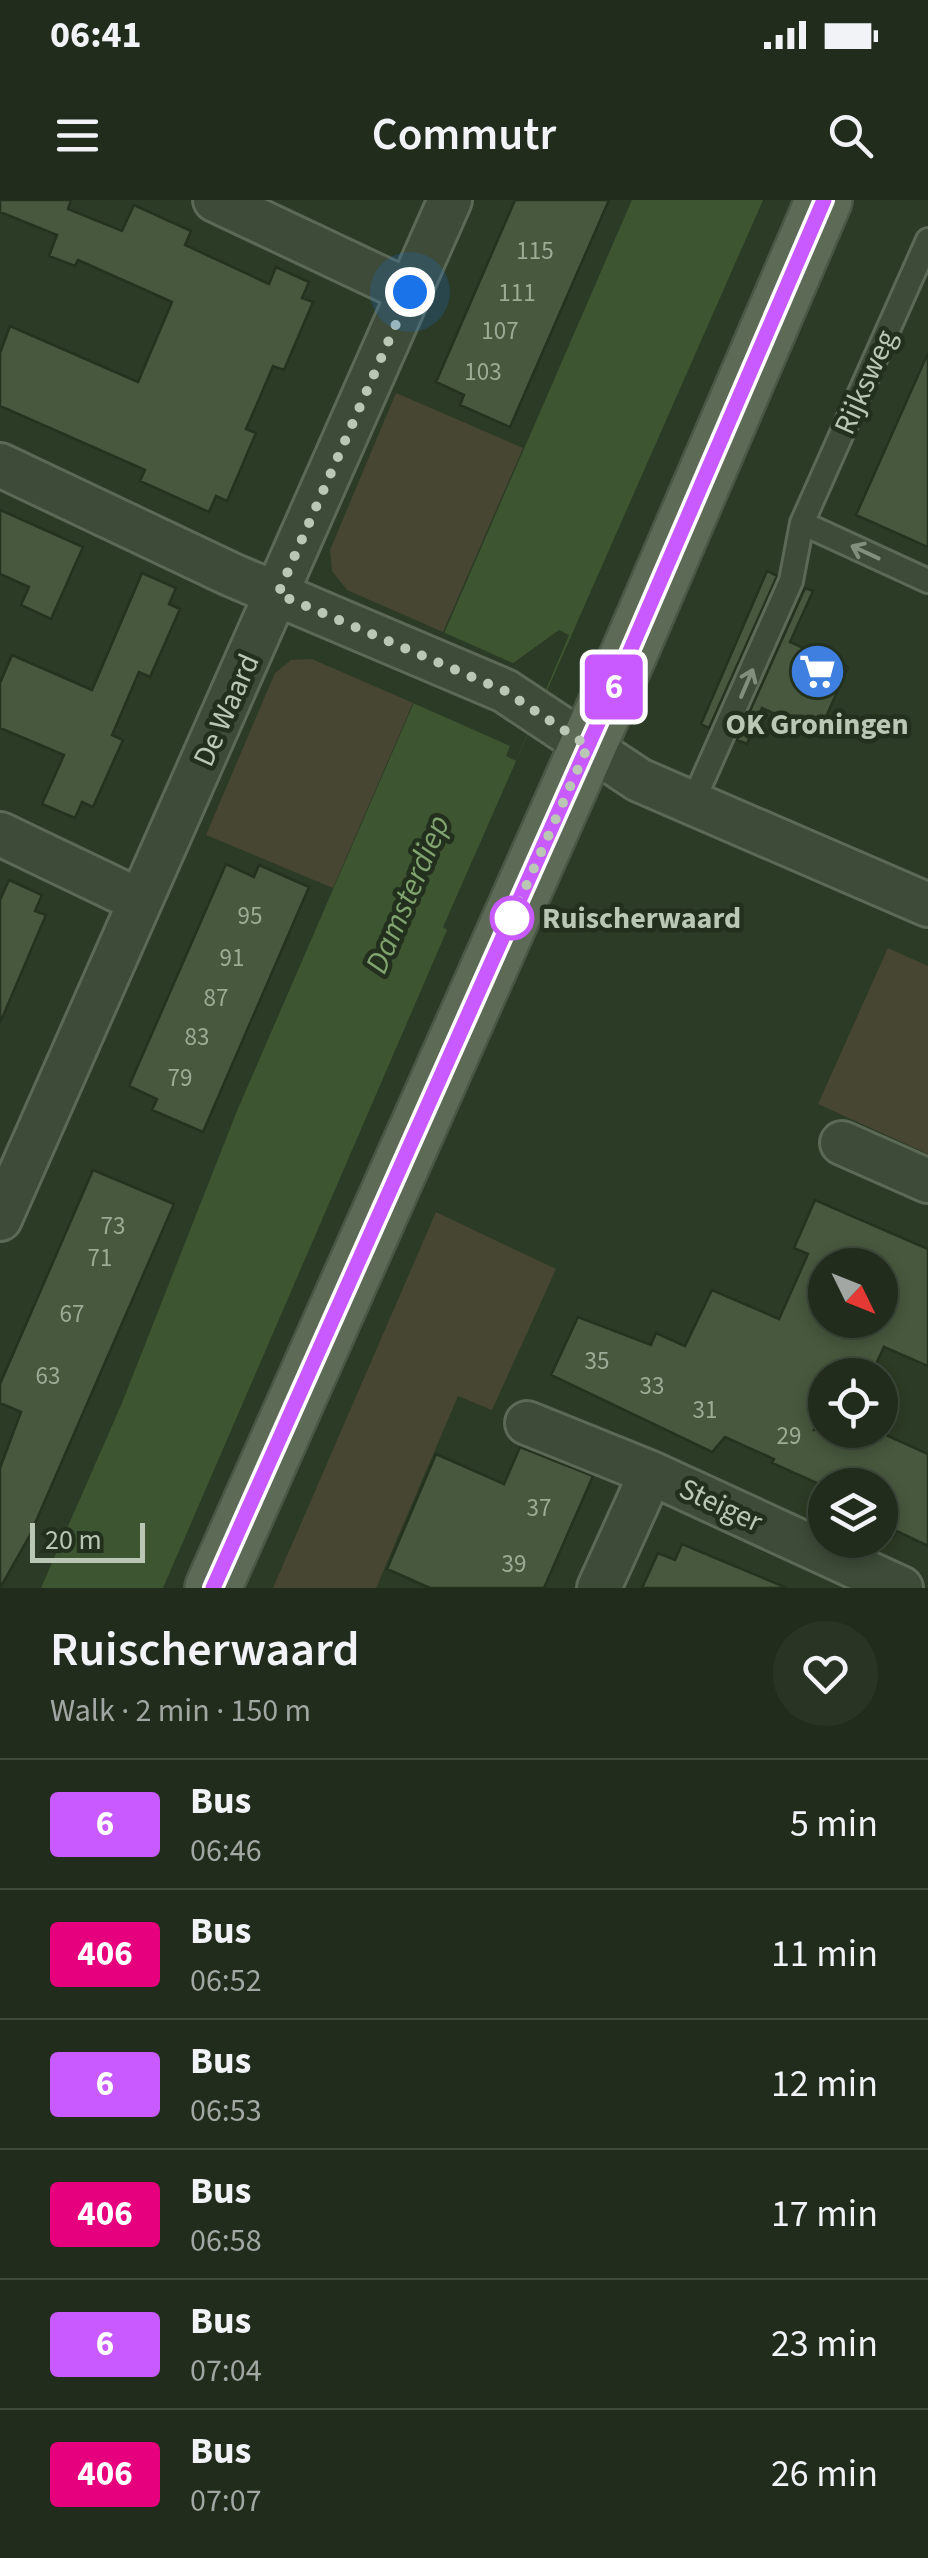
<!DOCTYPE html>
<html lang="en">
<head>
<meta charset="utf-8">
<style>
	:root { --surface:#212c1c; --page:#293425; --text:#f1f3f6; --muted:#a2a7a3; --line:#3e483b }
	body { margin:0; font-family:"Source Sans 3",sans-serif; background:var(--page); color:var(--text); height:100vh; display:flex; flex-direction:column; font-size:38px; white-space:nowrap }
	* { box-sizing:border-box; margin:0 }
	p { font-size:32px; color:var(--muted) }
	.icon { flex:none; width:55px; height:55px; fill:none; stroke:currentColor; stroke-width:2; stroke-linecap:round; stroke-linejoin:round }
	.map { position:relative; height:1388px; overflow:hidden }
	.details { display:flex; flex-direction:column; background:var(--surface); flex:1 }
	.details>* { flex:none }
	.badge { padding:0 20px; border-radius:8px; font-size:35px; line-height:65px }
	.needle { width:65px; rotate:133deg }
	.controls { position:absolute; left:808px; top:1048px; display:grid; gap:20px }
	.controls a { display:grid; place-items:center; width:90px; height:90px; border-radius:50%; background:var(--surface); box-shadow:0 5px 15px #0003,0 0 0 2px var(--line); font-size:50px }
	.scale { position:absolute; left:30px; bottom:25px; width:115px; box-sizing:border-box; padding-left:10px; border:5px solid #b9c7b4; border-top:0; font-size:28px; line-height:35px; white-space:nowrap; color:#b9c7b4; -webkit-text-stroke:8px #23301d; paint-order:stroke }
	.you { position:absolute; width:50px; height:50px; margin:-25px; border:8px solid #fff; border-radius:50%; background:#1a73e8; box-shadow:0 0 0 15px #1a73e833 }
	.map>.badge { position:absolute; translate:-50% -50%; box-shadow:0 0 0 5px #fff }
	.round { display:grid; place-items:center; flex:none; width:105px; height:105px; border-radius:52px; background:var(--page) }
	.headline { display:flex; align-items:center; justify-content:space-between; height:170px; padding:0 50px }
	h1 { font-size:48px; font-weight:600; line-height:75px }
	ul { padding:0; list-style:none }
	li { display:flex; align-items:center; gap:30px; height:130px; padding:0 50px; border-top:2px solid var(--line) }
	li div { flex:1 }
	li b { display:block; font-size:38px }
	li em { font-style:normal }
	li .badge { min-width:110px; font-weight:700; text-align:center }
	.status { display:flex; justify-content:space-between; align-items:center; height:70px; padding:0 50px; background:var(--surface); direction:ltr }
	.status svg { height:28px; fill:currentColor }
	header { display:flex; justify-content:space-between; align-items:center; height:130px; padding:0 50px; background:var(--surface); font-size:45px; font-weight:600 }
	.map>svg:first-child { display:block }
	.green { fill:#474632 }
	.water { fill:#3d5631 }
	.pier { fill:#2c3b25 }
	.building { fill:#47583e; stroke:#25321f; stroke-width:2.5; fill-rule:evenodd }
	.lines { fill:none; stroke-linecap:round; stroke-linejoin:round }
	.lane-casing { stroke:#5c6956; stroke-width:28 }
	.street-casing { stroke:#5c6956; stroke-width:48 }
	.primary-casing { stroke:#4a5744; stroke-width:60 }
	.lane { stroke:#3e4b38; stroke-width:22 }
	.street { stroke:#3e4b38; stroke-width:42 }
	.primary { stroke:#5d6b56; stroke-width:55 }
	.oneway { stroke:#828f7c }
	.line-casing { stroke:#fff; stroke-width:22 }
	.line { stroke:#c85aff; stroke-width:15 }
	.walk { stroke:#b9c7b4; stroke-width:10; stroke-dasharray:0 18 }
	.stop-dot { fill:#fff; stroke:#c85aff; stroke-width:5 }
	.labels { text-anchor:middle; stroke-width:9; stroke-linejoin:round; paint-order:stroke }
	.number-label { font-size:25px; fill:#9cab96 }
	.street-label { font-size:30px; fill:#b9c7b4; stroke:#23301d }
	.poi-label { font-size:30px; font-weight:bold; fill:#b9c7b4; stroke:#23301d }
	.stop-label { font-size:30px; font-weight:bold; fill:#b9c7b4; stroke:#23301d; text-anchor:start }
	.water-label { font-size:32px; font-style:italic; fill:#81a36f; stroke:#23301d }
</style>
</head>
<body>
<div class="status"><b>06:41</b><svg viewBox="0 0 49 12"><path d="M0 12V9h3v3zM5 12V6h3v6zM10 12V3h3v9zM15 12V0h3v12zM26 1h20v11H26zM47 4h2v5h-2z"/></svg></div>
<header><svg class="icon" aria-label="menu" viewBox="0 0 24 24"><path d="M4 6h16M4 12h16M4 18h16"/></svg>Commutr<svg class="icon" aria-label="search" viewBox="0 0 24 24"><circle cx="10" cy="10" r="6"/><path d="M15 15l6 6"/></svg></header>
<div class="map">
<svg width="928" height="1388" viewBox="0 0 928 1388">
	<rect width="100%" height="100%" fill="#2c3b25"/>
	<path class="green" d="M396 193 523 248 443 432 347 390 332 371 330 350Z
		M312 459 413 503 333 688 206 635 275 473 291 460Z
		M888 748 928 766V954L818 904Z
		M436 1012 556 1069 492 1210 458 1196 376 1388H273Z"/>
	<path class="water" d="M632 0H763L443 727 447 730 163 1388H41L122 1203 237 911Z"/>
	<path class="pier" d="M559 430 569 435 516 561 506 556 510 546 413 503 443 432 513 463Z"/>
	<path class="building" d="M0 0H71L68 9 122 31 134 5 191 31 185 45 269 84 276 67 309 82 302 98 313 102 284 170 273 166 260 197 246 229 256 233 227 301 216 296 209 312 140 281 145 270 0 206V153L10 126 138 182 172 102 78 60 75 66 49 56 57 35 0 12Z
		M515 0H609L510 227 460 205 464 195 436 182Z
		M928 153V347L856 315Z
		M0 310 83 347 51 419 21 405 29 387 0 374Z
		M767 371 777 376 709 528 701 524Z
		M142 373 176 388 169 404 180 409 150 477 139 472 112 535 123 540 93 607 82 602 75 618 42 604 64 555 0 528V483L12 455 92 490Z
		M805 388 813 391 790 442 848 467 819 533 762 508 747 544 737 540Z
		M226 664 254 677 259 665 309 687 203 932 152 910 157 899 129 886Z
		M9 680 42 695 35 711 46 715 0 823V700Z
		M93 970 174 1004 30 1335 0 1388V1268L21 1212 0 1203V1184Z
		M815 1000 928 1049V1166L884 1147 871 1175 844 1164 839 1175H825V1206L814 1230H875L928 1254V1346L897 1331 894 1336 880 1330V1285H825V1305L814 1301 821 1285 772 1263 774 1259 725 1237 712 1252 551 1175 578 1117 651 1145 656 1133 685 1146 712 1090 779 1119 808 1054 794 1048ZM825 1065H880V1120H825Z
		M520 1247 593 1276 544 1388H430L387 1369 436 1254 504 1284Z
		M682 1344 787 1388H642L658 1353 675 1360Z"/>
	<g class="lines">
		<defs>
			<path id="lane" d="M802 323 928 381
				M692 604 791 381 802 323 928 40"/>
			<path id="street" d="M215 0 410 92
				M0 265 232 375 505 491 639 580 928 705
				M0 634 140 701
				M842 943 928 981
				M0 1019 450 0
				M527 1223 651 1273 901 1388
				M599 1388 651 1273"/>
			<path id="primary" d="M213 1388 627 458 824 0"/>
		</defs>
		<use href="#lane" class="lane-casing"/>
		<use href="#street" class="street-casing"/>
		<use href="#primary" class="primary-casing"/>
		<use href="#lane" class="lane"/>
		<use href="#street" class="street"/>
		<use href="#primary" class="primary"/>
	</g>
	<defs><path id="oneway-shaft" d="M-6 0H5M1.5-3L5.5 0L1.5 3" fill="none" stroke-width="1.6" stroke-linecap="round" stroke-linejoin="round" transform="scale(2.5)"/></defs>
	<g class="oneway">
		<use href="#oneway-shaft" transform="translate(865 352) rotate(-155)"/>
		<use href="#oneway-shaft" transform="translate(747 483) rotate(-67)"/>
	</g>
	<g class="lines">
		<defs>
			<path id="line" d="M213 1388 627 458 824 0"/>
		</defs>
		<use href="#line" class="line-casing"/>
		<use href="#line" class="line"/>
		<path class="walk" d="M410 92 278 394 505 491 588 546 512 718"/>
	</g>
	<defs>
		<symbol id="supermarket-disc" viewBox="-11 -11 22 22"><circle r="9.5" fill="#3f7fe0" stroke="#23301d"/><path d="M-6-5.5h2.5l.6 2H6L4.5 2H-2.5L-4.4-4H-6ZM-1.5 3.2a1.3 1.3 0 1 0 .1 0ZM3 3.2a1.3 1.3 0 1 0 .1 0Z" fill="#fff"/></symbol>
	</defs>
	<g fill-rule="evenodd">
		<use href="#supermarket-disc" x="786" y="440" width="63" height="63"/>
	</g>
	<circle class="stop-dot" cx="512" cy="718" r="20"/>
	<g class="labels">
		<g class="number-label">
			<text x="535" y="59">115</text>
			<text x="517" y="101">111</text>
			<text x="500" y="139">107</text>
			<text x="483" y="180">103</text>
			<text x="250" y="724">95</text>
			<text x="232" y="766">91</text>
			<text x="216" y="806">87</text>
			<text x="197" y="845">83</text>
			<text x="180" y="886">79</text>
			<text x="113" y="1034">73</text>
			<text x="100" y="1066">71</text>
			<text x="72" y="1122">67</text>
			<text x="597" y="1169">35</text>
			<text x="48" y="1184">63</text>
			<text x="652" y="1194">33</text>
			<text x="705" y="1218">31</text>
			<text x="789" y="1244">29</text>
			<text x="539" y="1316">37</text>
			<text x="514" y="1372">39</text>
		</g>
		<g class="street-label">
			<text transform="translate(865 182) rotate(-66)" y="10">Rijksweg</text>
			<text transform="translate(226 510) rotate(-66)" y="10">De Waard</text>
			<text transform="translate(721 1305) rotate(25)" y="10">Steiger</text>
		</g>
		<g class="poi-label">
			<text x="817" y="534">OK Groningen</text>
		</g>
		<g class="stop-label">
			<text x="542" y="728">Ruischerwaard</text>
		</g>
		<g class="water-label">
			<text transform="translate(407 694) rotate(-67)" y="11">Damsterdiep</text>
		</g>
	</g>
</svg>
<div class="controls">
<a><svg class="needle" viewBox="-14 -14 28 28"><path d="M0-13l5 13h-10z" fill="#e53935"/><path d="M0 13l5-13h-10z" fill="#a2a7a3"/></svg></a>
<a><svg class="icon" aria-label="locate" viewBox="0 0 24 24"><circle cx="12" cy="12" r="6"/><path d="M12 2v4M12 18v4M2 12h4M18 12h4"/></svg></a>
<a><svg class="icon" aria-label="layers" viewBox="0 0 24 24"><path d="M12 4l9 5-9 5-9-5zM3 14l9 5 9-5"/></svg></a>
</div>
<div class="scale">20 m</div>
<div class="you" style="left:410px;top:92px"></div>
<b class="badge" style="left:614px;top:487px;background:#c85aff;color:#fff">6</b>
</div>
<section class="details">
<div class="headline"><div><h1>Ruischerwaard</h1><p>Walk · 2 min · 150 m</p></div><a class="round"><svg class="icon" aria-label="heart" viewBox="0 0 24 24"><path d="M12 20l-8-8c-3-5 5-10 8-4 3-6 11-1 8 4z"/></svg></a></div>
<ul>
<li><span class="badge" style="background:#c85aff;color:#fff">6</span><div><b>Bus</b><p>06:46</p></div><em>5 min</em></li>
<li><span class="badge" style="background:#e6007e;color:#fff">406</span><div><b>Bus</b><p>06:52</p></div><em>11 min</em></li>
<li><span class="badge" style="background:#c85aff;color:#fff">6</span><div><b>Bus</b><p>06:53</p></div><em>12 min</em></li>
<li><span class="badge" style="background:#e6007e;color:#fff">406</span><div><b>Bus</b><p>06:58</p></div><em>17 min</em></li>
<li><span class="badge" style="background:#c85aff;color:#fff">6</span><div><b>Bus</b><p>07:04</p></div><em>23 min</em></li>
<li><span class="badge" style="background:#e6007e;color:#fff">406</span><div><b>Bus</b><p>07:07</p></div><em>26 min</em></li>
</ul>
</section>
</body>
</html>
